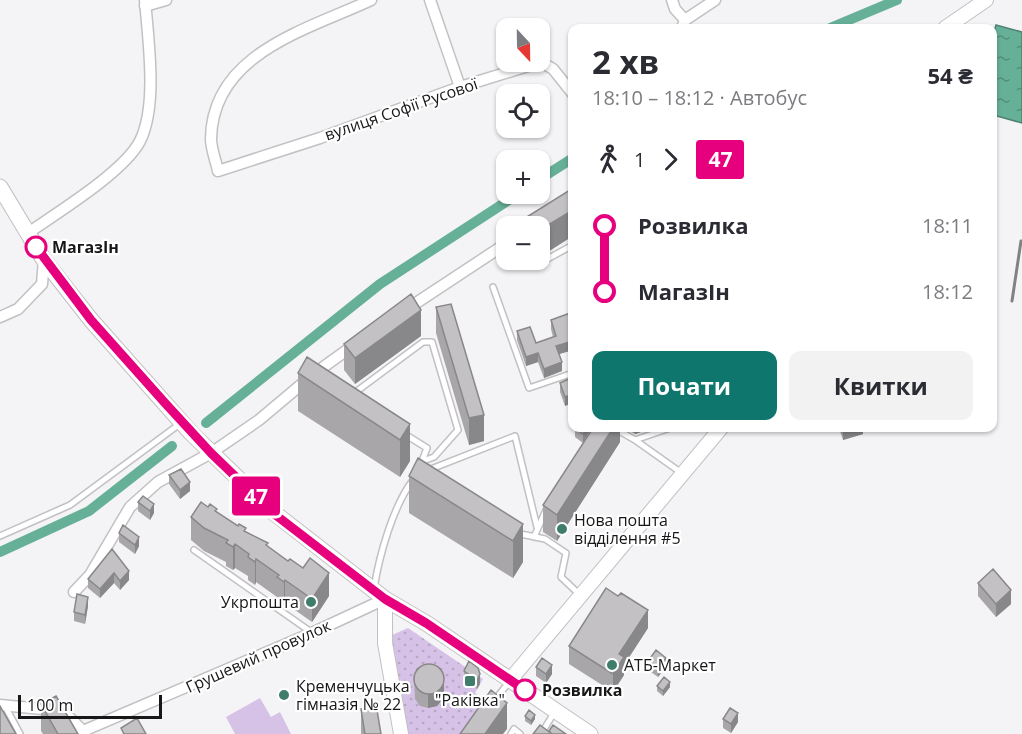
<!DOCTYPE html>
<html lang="uk">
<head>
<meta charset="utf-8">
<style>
	:root { --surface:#fff; --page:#f2f2f3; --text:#2b2b33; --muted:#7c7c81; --accent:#0f766e }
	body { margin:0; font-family:"Open Sans",sans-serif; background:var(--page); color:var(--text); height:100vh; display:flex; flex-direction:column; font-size:22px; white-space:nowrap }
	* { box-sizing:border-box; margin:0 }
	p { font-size:20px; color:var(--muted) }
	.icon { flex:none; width:33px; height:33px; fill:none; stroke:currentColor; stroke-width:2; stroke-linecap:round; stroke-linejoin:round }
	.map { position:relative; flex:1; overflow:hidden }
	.details { position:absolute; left:568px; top:24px; width:429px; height:408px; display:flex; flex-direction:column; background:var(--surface); border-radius:12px; box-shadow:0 2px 4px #0004 }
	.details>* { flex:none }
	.badge { padding:0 12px; border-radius:4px; font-size:21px; line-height:39px }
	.needle { width:39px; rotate:158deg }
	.buttons { position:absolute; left:496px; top:18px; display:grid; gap:12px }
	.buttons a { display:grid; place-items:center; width:54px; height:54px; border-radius:12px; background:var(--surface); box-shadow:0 2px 4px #0004; font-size:30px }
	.scale { position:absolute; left:18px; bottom:15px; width:144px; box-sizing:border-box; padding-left:6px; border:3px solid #171718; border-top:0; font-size:16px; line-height:21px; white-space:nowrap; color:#171718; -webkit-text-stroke:4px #fff; paint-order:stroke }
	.map>.badge { position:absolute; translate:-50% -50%; box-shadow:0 0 0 3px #fff }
	.legs { display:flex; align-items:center; gap:9px; height:66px; padding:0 24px; font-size:20px }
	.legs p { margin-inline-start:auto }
	.headline { display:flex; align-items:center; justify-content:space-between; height:102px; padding:0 24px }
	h1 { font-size:33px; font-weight:700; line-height:45px }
	.action { display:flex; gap:12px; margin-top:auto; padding:12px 24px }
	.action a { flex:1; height:69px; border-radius:12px; background:var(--accent); color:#fff; font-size:24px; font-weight:700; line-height:69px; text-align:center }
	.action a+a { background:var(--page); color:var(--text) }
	ul { padding:0 24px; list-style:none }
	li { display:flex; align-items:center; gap:21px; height:66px; font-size:22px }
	li i { display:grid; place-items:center; width:9px; height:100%; margin:0 8px; background:currentColor }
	li i::after { content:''; width:15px; height:15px; margin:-8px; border:4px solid; border-radius:50%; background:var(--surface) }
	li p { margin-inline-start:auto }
	li:first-child i { background:linear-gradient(#0000 50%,currentColor 0) }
	li:last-child i { background:linear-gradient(currentColor 50%,#0000 0) }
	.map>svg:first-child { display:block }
	.grass { fill:#d7c2e7 }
	.park { fill:url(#park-dots) }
	.water { fill:url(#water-ripples); stroke:#4e8272; stroke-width:1.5 }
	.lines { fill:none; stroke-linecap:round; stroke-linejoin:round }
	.canal { stroke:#66b098; stroke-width:10 }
	.service-casing { stroke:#c2c0c3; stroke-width:8 }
	.minor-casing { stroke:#c2c0c3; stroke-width:13 }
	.tertiary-casing { stroke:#c2c0c3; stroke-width:16 }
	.secondary-casing { stroke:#c2c0c3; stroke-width:17 }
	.service { stroke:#fff; stroke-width:5 }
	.minor { stroke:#fff; stroke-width:10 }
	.tertiary { stroke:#fff; stroke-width:14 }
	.secondary { stroke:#fff; stroke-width:15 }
	.rail { stroke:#828284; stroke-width:3 }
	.wall { fill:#a8a6a9 }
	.shaded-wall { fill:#888789 }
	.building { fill:#c3c1c4; stroke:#888789; stroke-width:1.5 }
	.line-1-casing { stroke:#fff; stroke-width:14 }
	.line-1 { stroke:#e6007e; stroke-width:9 }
	.stop-1-dot { fill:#fff; stroke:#e6007e; stroke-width:3 }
	.poi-dot { fill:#3f7d6a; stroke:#fff; stroke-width:2 }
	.labels { text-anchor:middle; stroke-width:4.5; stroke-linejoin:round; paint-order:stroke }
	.street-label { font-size:16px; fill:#171718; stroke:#fff }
	.stop-label { font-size:16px; font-weight:bold; fill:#171718; stroke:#fff; text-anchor:start }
	.poi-label { font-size:16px; fill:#171718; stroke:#fff; text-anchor:start }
</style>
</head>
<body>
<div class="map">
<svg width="1022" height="734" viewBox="0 0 1022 734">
	<defs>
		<pattern id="park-dots" width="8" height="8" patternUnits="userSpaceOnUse" patternTransform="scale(1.5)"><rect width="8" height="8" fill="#d7c2e7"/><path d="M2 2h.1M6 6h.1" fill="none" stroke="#b8a6c5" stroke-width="1.8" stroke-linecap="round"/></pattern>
		<pattern id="water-ripples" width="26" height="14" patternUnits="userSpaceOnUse" patternTransform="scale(1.5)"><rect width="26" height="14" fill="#66b098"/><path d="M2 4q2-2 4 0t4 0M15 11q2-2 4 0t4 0" fill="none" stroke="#538e7b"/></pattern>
	</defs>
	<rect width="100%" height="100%" fill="#f4f3f6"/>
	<path class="grass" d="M260 698 271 717 280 712 291 734H235L226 717Z"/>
	<path class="park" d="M408 628 483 679 475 693 485 700 461 734H407L390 642 392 635Z"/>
	<path class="water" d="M996 25 1022 32V123L993 115V36Z"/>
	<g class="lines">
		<path class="canal" d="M830 28 897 0
			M540 179 573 158
			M206 423 380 284 518 194
			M0 552 89 511 172 446"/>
		<defs>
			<path id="service" d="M540 263 573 245
				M493 287 529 388 573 373
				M353 394 423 342H432L458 430 434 457 423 461
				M614 428 635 440 670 428
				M406 435 427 448 421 464
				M635 440 683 474
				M431 469 515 436 537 527
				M516 533 545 539 566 553 561 577 579 594
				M0 536 70 505 181 423
				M534 537 546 510
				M194 550 311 632
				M374 589C379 556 393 506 413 480
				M495 700 509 682
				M5 706 20 734
				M511 734 514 729 520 734
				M541 734 554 713"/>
			<path id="minor" d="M371 0C309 29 212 53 211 139 211 149 216 161 218 171L320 138 460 87 541 62 553 69 573 94
				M430 0 460 87
				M672 0 675 9 685 20
				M145 6 166 0
				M682 28 685 20 715 0
				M28 233C58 212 124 172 140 141 158 105 148 39 145 0
				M404 311 507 243
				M0 317 18 309 42 284 44 260
				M74 592 90 575 130 507 158 482 211 453 259 420 315 373 354 345
				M0 705 63 711 83 731 312 633 385 599"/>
			<path id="tertiary" d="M945 28 986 0
				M385 599V643L401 734
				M510 680 721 428"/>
			<path id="secondary" d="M0 187 44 260 91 320 191 433 273 512 385 599 426 623 590 734"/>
		</defs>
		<use href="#service" class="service-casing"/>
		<use href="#minor" class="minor-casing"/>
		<use href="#tertiary" class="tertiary-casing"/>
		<use href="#secondary" class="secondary-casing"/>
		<use href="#service" class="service"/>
		<use href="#minor" class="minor"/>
		<use href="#tertiary" class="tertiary"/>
		<use href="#secondary" class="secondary"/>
		<path class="rail" d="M1012 301 1021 241"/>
	</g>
	<path class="wall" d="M573 303V350L559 354 562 371 544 378 538 362 526 366 517 340V331L536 343 553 337 551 329V320L570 313V304Z
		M436 307 484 441 469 445 436 333Z
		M421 336 355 384 344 370V344Z
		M298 373 410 424V461L400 477 298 411Z
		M573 377 565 406 560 392V383Z
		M575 428H590L583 443 575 437Z
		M620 428V442L557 541 543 532V505Z
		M628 428H652L635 434 630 431Z
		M839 428H863V434L843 440Z
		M169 475 190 491 180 499 169 484Z
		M409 476 523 524V562L513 578 409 513Z
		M138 502 154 513 150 520 138 511Z
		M208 507 268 546 329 596 312 622 285 603 284 605 277 601V597L256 582 255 585 248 580V576L235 568 233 570 226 566V562L204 551 191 540V517Z
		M119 533 139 546 135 554 119 542Z
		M129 571V580L120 590 114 583 100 598 88 588V579Z
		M978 583 1011 604 996 617 978 596Z
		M88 606 85 624 74 621V612Z
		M648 628 624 665V675L613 692 569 664V646Z
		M648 661 666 667 658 677 648 670Z
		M536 667 552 674 546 683 536 676Z
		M464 671 480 674V684L477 689 464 680Z
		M414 677 444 691 442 700 437 706 428 708 420 706 415 699Z
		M657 686 670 687 663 696 657 691Z
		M41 704 78 734H43L41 731Z
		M361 709 381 734H361Z
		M525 716 535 719 531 725 525 721Z
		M723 719 738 722 731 733 723 728Z"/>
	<path class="shaded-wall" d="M573 210V236L540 257V230Z
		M421 310V336L355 384V358Z
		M573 341V350L556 355V346Z
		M538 353V362L526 366V357Z
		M562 362V371L544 378V369Z
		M573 394V403L565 406V397Z
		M484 415V441L469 445V418Z
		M410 424V461L400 477V440Z
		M587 428H590V431L583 443V434Z
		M613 428H620V442L557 541V515Z
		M635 428H652L635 434Z
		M854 428H863V434L843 440V431Z
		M190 482V491L180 499V490Z
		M154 504V513L150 520V511Z
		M523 524V562L513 578V541Z
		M139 537V546L135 554V545Z
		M235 544V568L233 570V547Z
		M256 559V582L255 585V562Z
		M129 571V580L120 590V581Z
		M114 573V583L100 598V589Z
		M329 573V596L312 622V599Z
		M285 580V603L284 605V582Z
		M1011 590V604L996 617V604Z
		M88 597V606L85 624V615Z
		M648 610V628L624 665V675L613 692V674L619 654Z
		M666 658V667L658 677V668Z
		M552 665V674L546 683V674Z
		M480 674V684L477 689V680Z
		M444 678V691L442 700 437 706 428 708V694Z
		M670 682V687L663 696V691Z
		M507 703V729L503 734H485Z
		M738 713V722L731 733V724Z
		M535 715V719L531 725V721Z"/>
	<path class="building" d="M573 188V210L540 230V226H526L522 220Z
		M411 294 421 310 355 358 344 344Z
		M573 303V341L556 346 562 362 544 369 538 353 526 357 517 331 530 327 536 343 556 336 551 320 573 312 570 304Z
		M451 304 484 415 469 418 436 307Z
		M307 357 410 424 400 440 298 373Z
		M573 377V394L565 397 560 383Z
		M575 428H587L583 434Z
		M593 428H613L557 515 543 505Z
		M842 428H854L843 431Z
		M418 458 523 524 513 541 409 476Z
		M181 469 190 482 180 490 169 475Z
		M143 496 154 504 150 511 138 502Z
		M201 502 208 507 210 504 217 509 215 511 238 526 239 524 246 528 244 531 268 543 266 545 288 561 290 559 303 568 310 558 329 573 312 599 285 580 284 582 277 577 279 575 256 559 255 562 248 557 249 554 235 544 233 547 226 543 228 540 204 528 191 517Z
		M123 525 139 537 135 545 119 533Z
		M112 549 129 571 120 581 114 573 100 589 88 579Z
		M993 569 1011 590 996 604 978 583Z
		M606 588 618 596 621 593 648 610 619 654 624 657 613 674 569 646Z
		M77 594 88 597 85 615 74 612Z
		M656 650 666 658 658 668 648 661Z
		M542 658 552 665 546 674 536 667Z
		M469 661 478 668 480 674 477 680 464 671Z
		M414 679a15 15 0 1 1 30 0a15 15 0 1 1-30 0Z
		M664 677 670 682 663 691 657 686Z
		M491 690 507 703 485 734H460Z
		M56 696 78 734H58L41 704Z
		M376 704 381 734H365L361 709Z
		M0 706 16 734H0Z
		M730 708 738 713 731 724 723 719Z
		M529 710 535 715 531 721 525 716Z
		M137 718 146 734H124L121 728Z
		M540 725 552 734H533Z
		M553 725 566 734H552L549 731Z"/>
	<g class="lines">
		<defs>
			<path id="line-1" d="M36 247 91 320 165 403 211 453 273 513 385 599 426 623 525 690"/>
		</defs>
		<use href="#line-1" class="line-1-casing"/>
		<use href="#line-1" class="line-1"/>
	</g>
	<g class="stop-1-dot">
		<circle cx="36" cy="247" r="10"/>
		<circle cx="525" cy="690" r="10"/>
	</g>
	<g class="poi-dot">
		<circle cx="562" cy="529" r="6"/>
		<circle cx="311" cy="602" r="6"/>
		<circle cx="612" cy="665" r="6"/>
		<rect x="464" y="675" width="12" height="12" rx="3"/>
		<circle cx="284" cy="695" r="6"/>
	</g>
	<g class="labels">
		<g class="street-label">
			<text transform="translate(401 109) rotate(-19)" y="6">вулиця Софії Русової</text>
			<text transform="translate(258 656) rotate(-24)" y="6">Грушевий провулок</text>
		</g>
		<g class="stop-label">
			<text x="52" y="253">МагазІн</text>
			<text x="542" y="696">Розвилка</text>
		</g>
		<g class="poi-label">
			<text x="574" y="526">Нова пошта<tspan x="574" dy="18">відділення #5</tspan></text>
			<text x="299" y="608" text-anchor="end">Укрпошта</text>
			<text x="624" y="671">АТБ-Маркет</text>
			<text x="296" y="692">Кременчуцька<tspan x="296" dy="18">гімназія № 22</tspan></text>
			<text x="470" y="706" text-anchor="middle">"Раківка"</text>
		</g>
	</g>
</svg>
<div class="buttons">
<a><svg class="needle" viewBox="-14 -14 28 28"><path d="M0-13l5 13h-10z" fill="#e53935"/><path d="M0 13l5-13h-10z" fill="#7c7c81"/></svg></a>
<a><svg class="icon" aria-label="locate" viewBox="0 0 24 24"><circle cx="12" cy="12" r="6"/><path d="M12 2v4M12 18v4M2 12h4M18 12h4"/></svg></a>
<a>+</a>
<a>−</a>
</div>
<div class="scale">100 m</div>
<b class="badge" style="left:256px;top:496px;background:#e6007e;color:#fff">47</b>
<section class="details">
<div class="headline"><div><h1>2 хв</h1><p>18:10 – 18:12 · Автобус</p></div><b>54 ₴</b></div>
<div class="legs"><svg class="icon" aria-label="walk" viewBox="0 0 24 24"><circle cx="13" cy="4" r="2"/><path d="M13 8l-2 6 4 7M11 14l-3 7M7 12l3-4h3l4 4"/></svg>1<svg class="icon" aria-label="forward" viewBox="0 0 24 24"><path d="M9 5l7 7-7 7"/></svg><b class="badge" style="background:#e6007e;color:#fff">47</b></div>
<ul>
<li><i style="color:#e6007e"></i><b>Розвилка</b><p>18:11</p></li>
<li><i style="color:#e6007e"></i><b>МагазІн</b><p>18:12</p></li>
</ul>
<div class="action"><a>Почати</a><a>Квитки</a></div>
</section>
</div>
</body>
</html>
